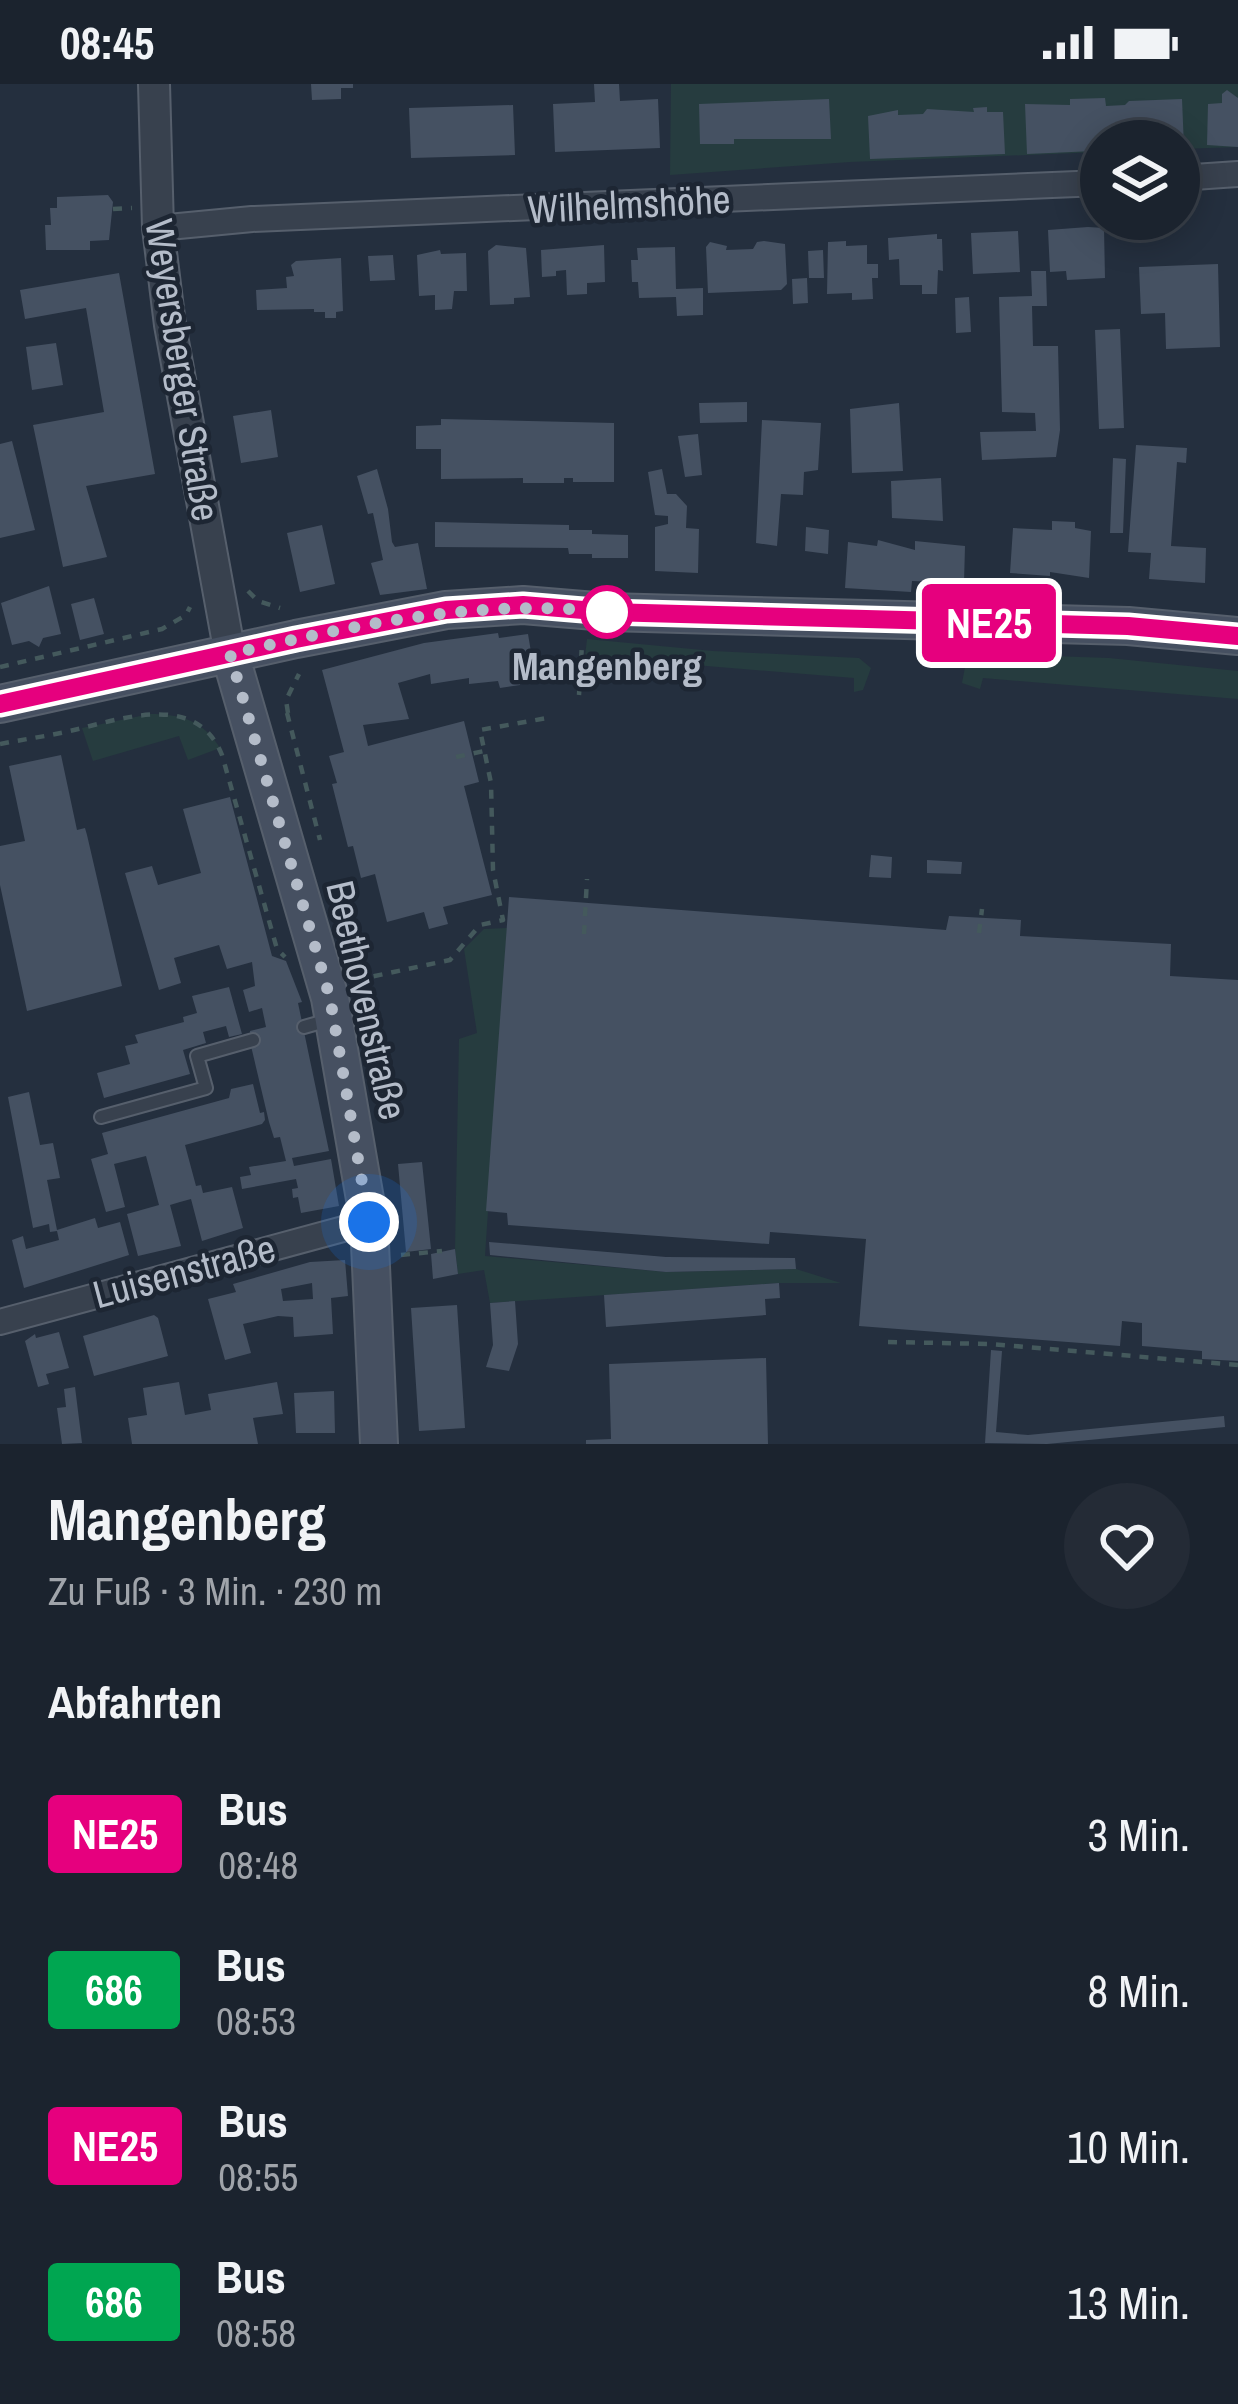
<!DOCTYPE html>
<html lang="de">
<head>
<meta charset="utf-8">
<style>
	:root { --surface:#1b232e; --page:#242b36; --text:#f1f3f6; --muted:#a0a4aa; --line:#39404a }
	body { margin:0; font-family:"Archivo Narrow",sans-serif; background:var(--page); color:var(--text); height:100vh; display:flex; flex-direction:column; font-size:45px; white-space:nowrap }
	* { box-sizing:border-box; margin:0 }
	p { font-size:39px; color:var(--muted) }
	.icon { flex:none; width:66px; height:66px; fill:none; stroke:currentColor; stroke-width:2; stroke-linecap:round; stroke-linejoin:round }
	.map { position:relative; height:1360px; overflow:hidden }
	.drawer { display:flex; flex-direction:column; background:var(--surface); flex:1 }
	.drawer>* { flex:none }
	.badge { padding:0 24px; border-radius:9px; font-size:42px; line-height:78px }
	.tools { position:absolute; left:1080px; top:36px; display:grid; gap:24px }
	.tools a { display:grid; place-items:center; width:120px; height:120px; border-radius:50%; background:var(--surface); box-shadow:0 6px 30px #0003,0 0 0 3px var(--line); font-size:60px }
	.you { position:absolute; width:60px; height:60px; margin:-30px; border:9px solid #fff; border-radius:50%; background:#1a73e8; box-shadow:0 0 0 18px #1a73e833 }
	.map>.badge { position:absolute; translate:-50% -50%; box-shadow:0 0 0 6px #fff }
	h2 { padding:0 48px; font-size:45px; line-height:108px }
	.round { display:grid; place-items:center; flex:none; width:126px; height:126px; border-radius:63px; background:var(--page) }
	.head { display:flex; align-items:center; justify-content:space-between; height:204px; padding:0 48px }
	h1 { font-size:57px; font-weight:700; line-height:90px }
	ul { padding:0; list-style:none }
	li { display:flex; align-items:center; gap:36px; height:156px; padding:0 48px }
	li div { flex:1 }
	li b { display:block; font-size:45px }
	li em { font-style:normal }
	li .badge { min-width:132px; font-weight:700; text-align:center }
	.status { display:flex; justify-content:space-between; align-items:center; height:84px; padding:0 60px; background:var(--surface); direction:ltr }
	.status svg { height:33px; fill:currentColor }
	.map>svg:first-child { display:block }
	.green { fill:#263c3f }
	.building { fill:#455162; fill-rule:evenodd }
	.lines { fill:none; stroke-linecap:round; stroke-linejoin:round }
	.service-casing { stroke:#565f6c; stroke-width:16 }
	.minor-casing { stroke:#565f6c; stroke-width:28 }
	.tertiary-casing { stroke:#565f6c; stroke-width:34 }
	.secondary-casing { stroke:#565f6c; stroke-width:40 }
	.path { stroke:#44595c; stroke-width:4.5; stroke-dasharray:9 9; stroke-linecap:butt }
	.service { stroke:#38414e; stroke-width:12 }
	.minor { stroke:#38414e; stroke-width:24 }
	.tertiary { stroke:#38414e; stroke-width:30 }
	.secondary { stroke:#465061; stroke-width:36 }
	.line-casing { stroke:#fff; stroke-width:27 }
	.line { stroke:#e6007e; stroke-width:18 }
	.walk { stroke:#b4bcc9; stroke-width:12; stroke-dasharray:0 21.6 }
	.stop-dot { fill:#fff; stroke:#e6007e; stroke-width:6 }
	.labels { text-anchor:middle; stroke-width:9; stroke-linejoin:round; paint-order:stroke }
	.street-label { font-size:39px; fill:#b4bcc9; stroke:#1d2633 }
	.stop-label { font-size:39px; font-weight:bold; fill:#b4bcc9; stroke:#1d2633 }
</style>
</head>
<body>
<div class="status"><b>08:45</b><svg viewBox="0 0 49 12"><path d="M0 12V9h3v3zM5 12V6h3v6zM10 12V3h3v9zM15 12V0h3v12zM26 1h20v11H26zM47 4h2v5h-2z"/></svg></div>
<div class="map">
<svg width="1238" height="1360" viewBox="0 0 1238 1360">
	<rect width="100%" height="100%" fill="#242f3e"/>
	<path class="green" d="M671 0H1238V63L1179 65V57H1101V68L850 78 670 91Z
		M587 555 713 567 859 574 871 584 863 606 854 608V594L585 572Z
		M996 570 1109 574 1238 587V615L983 594 980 605 962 599 965 583 982 572Z
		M150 630C180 630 203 636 220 664L188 676 179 652 93 677 82 644Z
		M507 844 485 1172 666 1188 796 1185 841 1199H779L490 1219 484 1186 458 1190 455 1165 459 955 477 949 464 865 484 845Z"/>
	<path class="building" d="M311 0H353V4H341V15L312 16Z
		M594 0H619L620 17 658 15 660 64 555 68 553 20 595 18Z
		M1227 6 1238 14V63L1207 61 1208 20 1222 19V10Z
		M1105 14 1106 22 1125 21 1129 17 1182 15 1184 63H1179V57H1101V65L1094 67 1027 70 1025 20 1070 21V15Z
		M829 15 831 55H734V60H700L699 20Z
		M513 21 515 71 411 74 409 24Z
		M987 23V28H1003L1005 70 870 75 868 32 898 26V31L923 30 927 25 974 28 973 24Z
		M108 111 113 118 109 156 90 157V166H46L45 141H51L50 124H57V113Z
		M1088 143 1104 144 1105 194 1067 196 1066 187 1050 188 1048 146Z
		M1018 147 1020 188 973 190 971 149Z
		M937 150V155H942L943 187 938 186 937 210H922V201H900L899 175 889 176 888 154Z
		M764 157 785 160 787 200 781 206 708 209 706 163 710 158 727 162 726 166 753 165 757 158Z
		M846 157V162L867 161V180H878V194H872L873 215 852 216V209L827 210 828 158Z
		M496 161 526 164 530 213 514 214V220L490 221 488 167Z
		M604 161 605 198 587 199V210L567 211 566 186 556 187V192L542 193 541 166Z
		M675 163 676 205 703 204V231L677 232 676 213 639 214 638 198H632L631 176H638L637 164Z
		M440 166 441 170 466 169 467 207H454L452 225 435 226V211L419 212 417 171Z
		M823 166 824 194H809L808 167Z
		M393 171 395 196 370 197 368 172Z
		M341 174 343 227 336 228V234H325V228H314V225L257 226 256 206 287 204 286 193 294 192 291 181 296 177Z
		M1218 180 1220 263 1166 265 1165 229 1141 230 1139 183Z
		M1031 187H1046L1047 222H1032L1033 262H1058L1060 346 1056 373 982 376 980 348 1036 347 1035 329 1002 328 999 213 1032 212Z
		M119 189 155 390 86 402 107 473 63 483 33 341 104 328 86 224 25 235 20 206Z
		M807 194 808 219 793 220 792 195Z
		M969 213 971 248 956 249 955 214Z
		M1120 245 1124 344 1099 345 1095 246Z
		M56 259 63 301 32 306 26 263Z
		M747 318V338L700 339 699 319Z
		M899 319 903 387 852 389 850 325Z
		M271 326 278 373 241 379 233 332Z
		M441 335 614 339V398H573V394H564V399H523V394L441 395V365H416V342L441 341Z
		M762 336 821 339 818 386 804 388 803 411 781 410 777 462 756 459Z
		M698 350 702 391 685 393 678 352Z
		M12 357 35 446 0 454V360Z
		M1136 361 1187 364 1186 379 1177 378 1171 462 1206 464 1205 499 1149 495 1151 469 1128 468Z
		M1113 374 1126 375 1123 449H1110Z
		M377 385 388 425 392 458 395 463 418 459 427 505 380 511 371 479 383 476 373 429 368 430 357 392Z
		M662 385 667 410H676L687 422 686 444 699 445 698 489 655 487V443L668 440V432L655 431 648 388Z
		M941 394 943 437 892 434 891 397Z
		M1052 437 1075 438V444L1091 447 1089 494 1050 488V492L1010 489 1013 444 1052 446Z
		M435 438 569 441V446H592V450L628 451V474H592V470H569L568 464 435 463Z
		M322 441 335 500 300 508 287 449Z
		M806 443 829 446 828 470 805 467Z
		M878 456 915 466V457L965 462 964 499 912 497 911 508 845 504 848 458 877 462Z
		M49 502 61 550 43 554 39 563 29 557 12 561 1 519Z
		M94 514 104 550 80 556 71 520Z
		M498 549 499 554 528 550 531 568 530 593 519 595 520 601 500 604 498 597 469 600V594L431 600 430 590 398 599 409 635 363 641 368 662 464 637 479 698 464 702 492 811 443 823 448 840 429 845 424 828 387 838 375 790 361 794 353 762 348 763 332 700 337 699 329 672 344 668 322 586 424 559Z
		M61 671 77 746 85 744 87 751 122 902 27 927 0 801V762L25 757 9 682Z
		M230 713 272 872 286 877 302 918 298 919 329 1067 292 1074 294 1082 331 1075 339 1122 301 1129 298 1113 293 1114 292 1105 298 1104 296 1095 242 1105 240 1093 251 1091 249 1083 286 1077 280 1053 274 1054 269 1038 251 962 250 947 266 943 262 924 249 928 243 906 255 902 252 878 227 885 219 861 174 874 181 899 159 906 125 789 152 782 158 801 201 789 183 725Z
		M871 771 892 773 891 794 869 793Z
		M927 776 962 778 961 790 927 789Z
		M509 813 946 846 949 832 1021 836 1020 852 1171 860 1170 892 1238 896V1277L1202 1275V1267L1142 1262V1239L1122 1237 1120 1262 859 1242 866 1155 770 1148 769 1160 508 1141 507 1129 486 1127Z
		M229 903 242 950 229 953 226 942 203 948 206 959 183 966 190 990 104 1014 97 989 130 980 125 962 138 959 135 951 184 938 183 933 197 929 192 912Z
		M253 1000 260 1029 264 1028 265 1036 262 1040 185 1061 196 1102 201 1101 203 1109 232 1103 243 1144 202 1157 191 1115 180 1118 170 1121 181 1162 138 1172 127 1130 159 1121 146 1072 114 1080 125 1123 106 1128 91 1075 108 1070 102 1049 229 1014 231 1005Z
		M29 1008 40 1061 53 1059 60 1094 47 1096 57 1146 95 1134 98 1144 120 1138 129 1171 24 1204 12 1156 23 1152 26 1165 59 1156 57 1147 50 1148 49 1140 33 1144 8 1013Z
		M422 1078 431 1165 406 1168 398 1080Z
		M489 1158 666 1173 795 1174 796 1185 666 1188 490 1171Z
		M455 1165 458 1190 433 1195 431 1170Z
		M345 1176 348 1212 331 1214 333 1250 294 1253 293 1233 278 1232 243 1240 251 1269 225 1276 208 1215 236 1208 233 1200 310 1178ZM312 1199 313 1215 283 1217 281 1205Z
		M779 1199 780 1214 765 1215 766 1231 606 1243 604 1211Z
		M515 1217 518 1260 509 1287 486 1283 493 1261 490 1219Z
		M457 1221 465 1344 419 1347 411 1224Z
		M154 1231 158 1234 168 1272 94 1292 83 1252Z
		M59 1248 69 1284 46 1290 49 1300 38 1303 25 1257 35 1250 36 1254Z
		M991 1266 1002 1267 996 1348 1028 1351 1224 1332 1225 1343 1047 1360 985 1359Z
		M766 1274 768 1360H586V1356L611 1355 609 1280Z
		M179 1298 185 1331 211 1326 208 1310 277 1298 283 1330 253 1334 258 1360H132L128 1334 147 1331 143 1304Z
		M75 1303 82 1359 62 1360 57 1324 66 1323 64 1305Z
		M334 1307 335 1349H296L294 1309Z"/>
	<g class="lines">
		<defs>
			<path id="service" d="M304 943 332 935
				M101 1033 206 1004 197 972 253 956"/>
			<path id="minor" d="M1179 94 1238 90
				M158 144 252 135 1101 99
				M0 1238 369 1138"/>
			<path id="tertiary" d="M154 0 158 144 170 241 230 570"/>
			<path id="secondary" d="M230 570 330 914 369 1138 379 1360
				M0 620 296 555 446 526 523 521 607 528 1128 542 1238 552"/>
		</defs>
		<use href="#service" class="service-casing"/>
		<use href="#minor" class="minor-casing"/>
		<use href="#tertiary" class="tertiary-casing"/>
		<use href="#secondary" class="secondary-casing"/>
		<path class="path" d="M113 125 132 124
			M248 507 258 517 280 524
			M0 583 162 545 186 531 190 523
			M579 611 582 560
			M287 629 320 756
			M288 629 286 616 299 590
			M0 660C25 655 49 652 74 646 124 634 197 608 222 671L277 865 285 873
			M456 673 484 667
			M979 849 982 825
			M584 850 587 795
			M356 896 450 876 480 841 503 836 493 786 491 699 480 646 547 634
			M401 1171 442 1167
			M888 1258 991 1260 1238 1281"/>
		<use href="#service" class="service"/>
		<use href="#minor" class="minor"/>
		<use href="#tertiary" class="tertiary"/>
		<use href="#secondary" class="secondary"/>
	</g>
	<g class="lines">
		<defs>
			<path id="line" d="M0 620 296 555 446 526 523 521 607 528 1128 542 1238 552"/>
		</defs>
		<use href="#line" class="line-casing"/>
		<use href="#line" class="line"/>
		<path class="walk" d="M369 1138 330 914 230 570C355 541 478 514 607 528"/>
	</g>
	<circle class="stop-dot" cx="607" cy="528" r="24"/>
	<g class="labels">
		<g class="street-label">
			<text transform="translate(629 120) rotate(-3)" y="14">Wilhelmshöhe</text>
			<text transform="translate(183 286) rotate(81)" y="14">Weyersberger Straße</text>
			<text transform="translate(367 916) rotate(77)" y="14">Beethovenstraße</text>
			<text transform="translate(184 1187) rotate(-15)" y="14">Luisenstraße</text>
		</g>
		<g class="stop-label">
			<text x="607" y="596">Mangenberg</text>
		</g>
	</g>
</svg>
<div class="tools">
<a><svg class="icon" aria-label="layers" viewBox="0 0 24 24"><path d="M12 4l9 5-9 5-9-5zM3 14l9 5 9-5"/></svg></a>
</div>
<div class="you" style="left:369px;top:1138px"></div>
<b class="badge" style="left:989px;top:539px;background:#e6007e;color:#fff">NE25</b>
</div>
<section class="drawer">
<div class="head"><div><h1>Mangenberg</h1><p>Zu Fuß · 3 Min. · 230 m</p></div><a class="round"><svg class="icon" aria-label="heart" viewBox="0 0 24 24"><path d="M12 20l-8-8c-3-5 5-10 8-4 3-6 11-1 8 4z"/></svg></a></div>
<h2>Abfahrten</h2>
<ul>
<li><span class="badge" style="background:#e6007e;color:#fff">NE25</span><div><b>Bus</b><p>08:48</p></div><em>3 Min.</em></li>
<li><span class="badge" style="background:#00a651;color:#fff">686</span><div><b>Bus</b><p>08:53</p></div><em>8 Min.</em></li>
<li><span class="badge" style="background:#e6007e;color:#fff">NE25</span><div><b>Bus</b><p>08:55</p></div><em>10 Min.</em></li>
<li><span class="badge" style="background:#00a651;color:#fff">686</span><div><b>Bus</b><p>08:58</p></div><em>13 Min.</em></li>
</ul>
</section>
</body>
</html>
